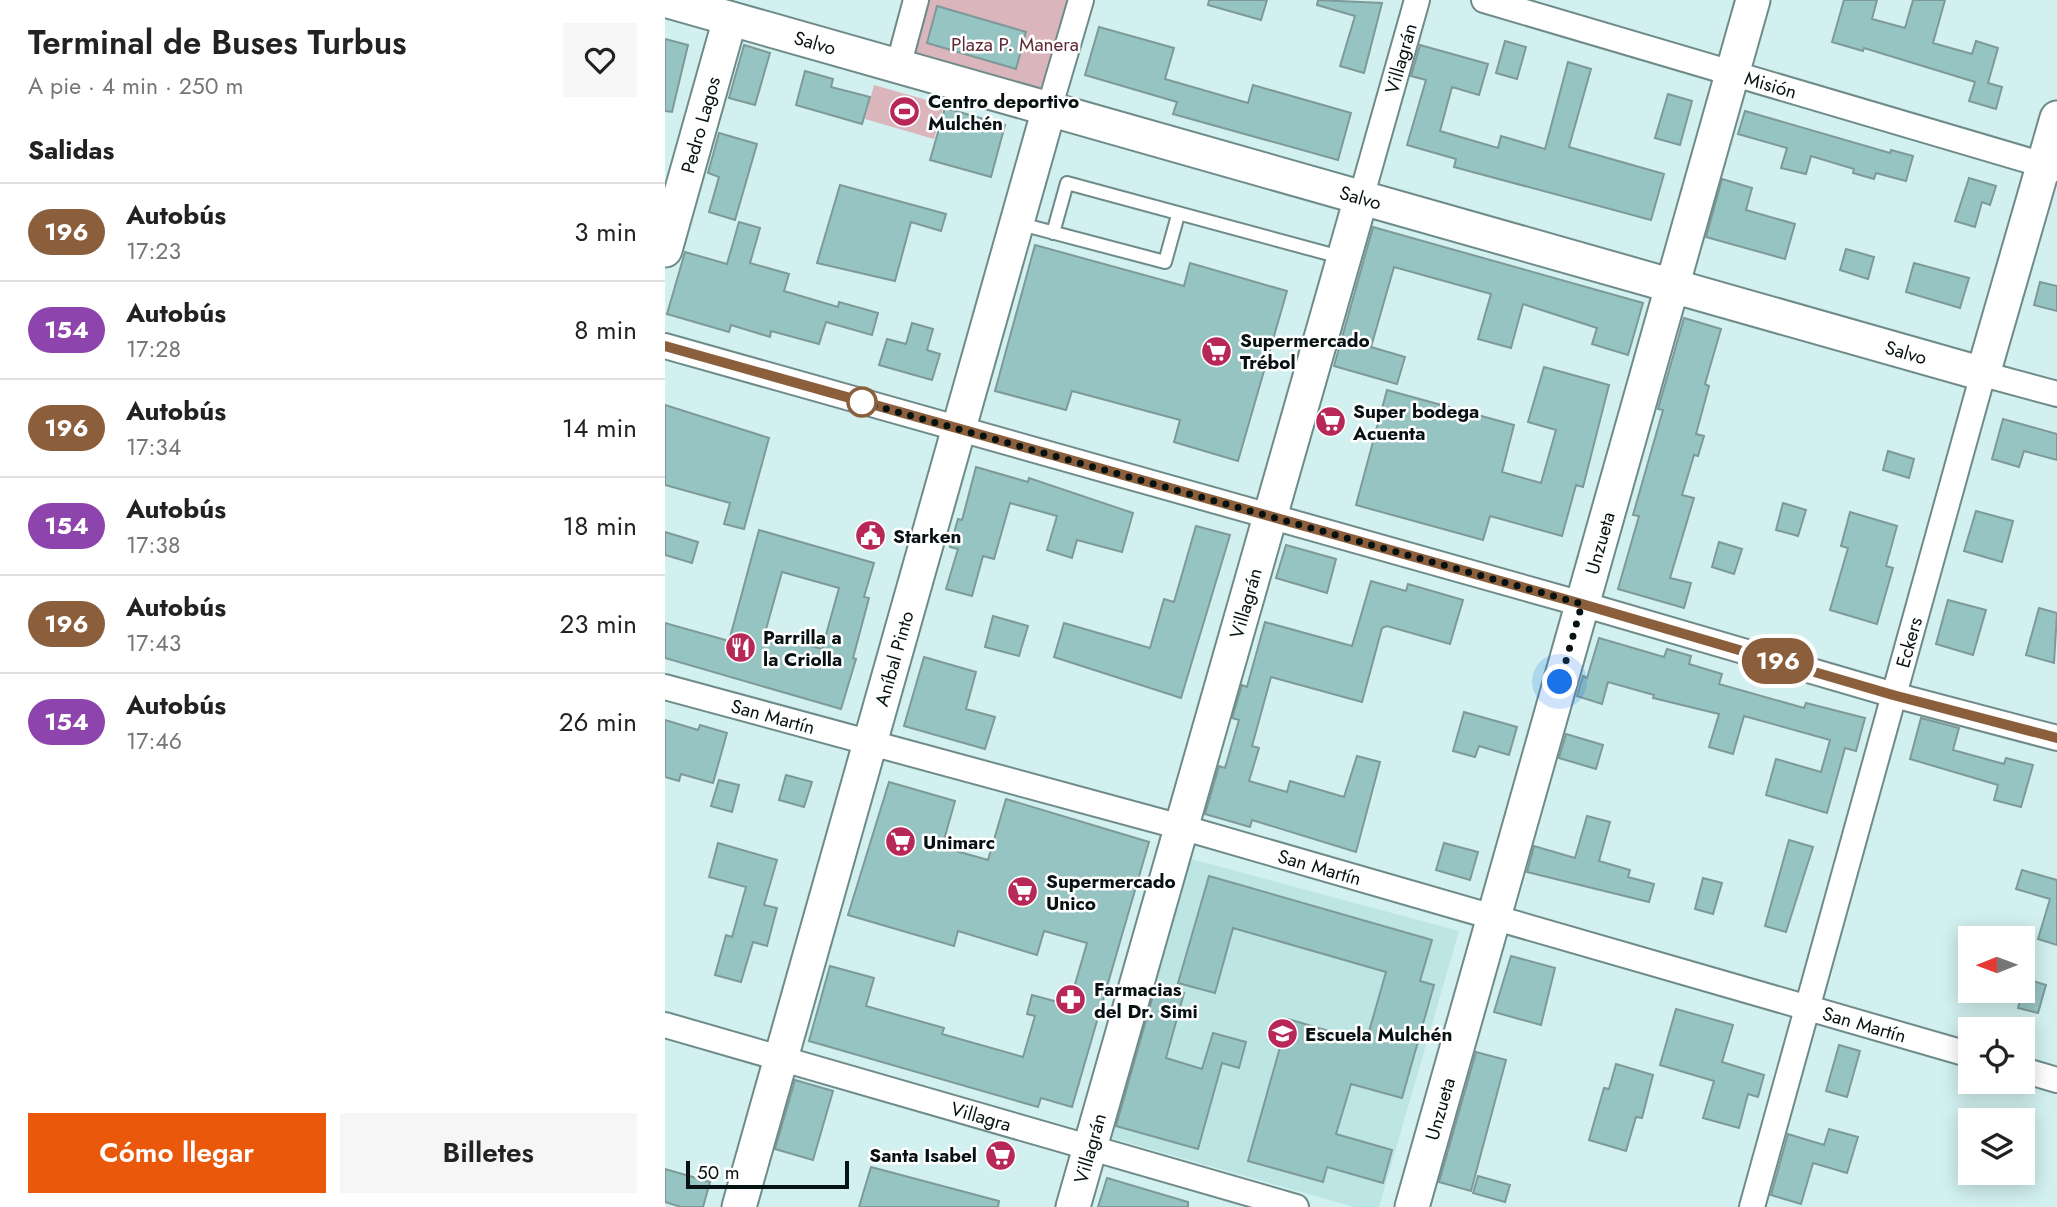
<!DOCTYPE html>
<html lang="es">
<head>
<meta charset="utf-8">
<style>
	:root { --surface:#fff; --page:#f6f6f6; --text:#222; --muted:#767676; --line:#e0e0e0; --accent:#ea580c }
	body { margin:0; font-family:Jost,sans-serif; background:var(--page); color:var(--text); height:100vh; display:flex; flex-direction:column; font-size:26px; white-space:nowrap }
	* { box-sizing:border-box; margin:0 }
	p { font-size:23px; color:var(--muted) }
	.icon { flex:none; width:38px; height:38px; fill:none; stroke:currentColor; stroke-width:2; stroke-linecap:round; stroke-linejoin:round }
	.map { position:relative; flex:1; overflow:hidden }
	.sheet { display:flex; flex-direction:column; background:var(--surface); width:665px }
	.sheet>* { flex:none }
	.badge { padding:0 14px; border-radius:23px; font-size:24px; line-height:46px }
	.needle { width:46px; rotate:269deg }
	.controls { position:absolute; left:1293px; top:926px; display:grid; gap:14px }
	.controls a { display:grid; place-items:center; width:77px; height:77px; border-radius:0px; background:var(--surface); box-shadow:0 4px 18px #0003; font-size:35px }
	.scale { position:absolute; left:21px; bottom:18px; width:163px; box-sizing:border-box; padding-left:7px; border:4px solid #071212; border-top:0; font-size:19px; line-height:24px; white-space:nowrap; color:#071212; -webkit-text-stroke:5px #fff; paint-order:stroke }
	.you { position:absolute; width:35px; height:35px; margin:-18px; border:5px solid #fff; border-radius:50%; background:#1a73e8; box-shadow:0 0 0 10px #1a73e833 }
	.map>.badge { position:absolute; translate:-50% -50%; box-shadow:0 0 0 4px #fff }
	h2 { padding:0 28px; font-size:26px; line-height:63px }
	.round { display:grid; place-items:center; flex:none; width:74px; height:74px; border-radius:0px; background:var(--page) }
	.summary { display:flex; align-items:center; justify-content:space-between; height:119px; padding:0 28px }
	h1 { font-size:33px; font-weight:600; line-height:52px }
	.primary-button { display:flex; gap:14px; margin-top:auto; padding:14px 28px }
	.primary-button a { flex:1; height:80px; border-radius:0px; background:var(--accent); color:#fff; font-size:28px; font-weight:600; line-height:80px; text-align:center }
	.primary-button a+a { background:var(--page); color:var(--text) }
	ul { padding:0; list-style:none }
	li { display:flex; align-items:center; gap:21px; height:98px; padding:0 28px; border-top:2px solid var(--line) }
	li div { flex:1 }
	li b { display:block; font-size:26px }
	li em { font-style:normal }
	li .badge { min-width:77px; font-weight:700; text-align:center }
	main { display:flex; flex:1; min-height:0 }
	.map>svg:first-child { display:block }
	.built { fill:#bce5e4 }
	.green { fill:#dbb5bc }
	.building { fill:#96c4c2; stroke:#7d9a99; stroke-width:2; fill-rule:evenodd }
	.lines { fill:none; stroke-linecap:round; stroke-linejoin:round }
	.lane-casing { stroke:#6e8b8a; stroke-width:16 }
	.street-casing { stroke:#6e8b8a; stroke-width:28 }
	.secondary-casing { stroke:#6e8b8a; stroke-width:37 }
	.lane { stroke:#fff; stroke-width:12 }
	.street { stroke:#fff; stroke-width:24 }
	.secondary { stroke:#fff; stroke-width:33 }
	.line-casing { stroke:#fff; stroke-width:16 }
	.line { stroke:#8b5e3c; stroke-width:10 }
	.walk { stroke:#071212; stroke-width:7; stroke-dasharray:0 12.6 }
	.stop-dot { fill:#fff; stroke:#8b5e3c; stroke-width:3.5 }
	.labels { text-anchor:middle; stroke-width:5; stroke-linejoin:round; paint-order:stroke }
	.street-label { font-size:19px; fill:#071212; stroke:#fff }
	.park-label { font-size:19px; fill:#5e2935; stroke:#fff }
	.poi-label { font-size:19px; font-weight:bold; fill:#071212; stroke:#fff; text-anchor:start }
</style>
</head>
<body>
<main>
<section class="sheet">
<div class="summary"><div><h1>Terminal de Buses Turbus</h1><p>A pie · 4 min · 250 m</p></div><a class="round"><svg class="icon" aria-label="heart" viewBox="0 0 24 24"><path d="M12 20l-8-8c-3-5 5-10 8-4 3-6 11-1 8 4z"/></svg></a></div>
<h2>Salidas</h2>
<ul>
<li><span class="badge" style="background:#8b5e3c;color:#fff">196</span><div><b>Autobús</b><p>17:23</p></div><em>3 min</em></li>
<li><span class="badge" style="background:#8e44ad;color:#fff">154</span><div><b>Autobús</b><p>17:28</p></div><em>8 min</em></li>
<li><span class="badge" style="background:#8b5e3c;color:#fff">196</span><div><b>Autobús</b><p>17:34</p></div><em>14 min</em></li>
<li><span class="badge" style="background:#8e44ad;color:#fff">154</span><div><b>Autobús</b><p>17:38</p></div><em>18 min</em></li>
<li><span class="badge" style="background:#8b5e3c;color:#fff">196</span><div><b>Autobús</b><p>17:43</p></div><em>23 min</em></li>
<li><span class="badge" style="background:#8e44ad;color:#fff">154</span><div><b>Autobús</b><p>17:46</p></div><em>26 min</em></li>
</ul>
<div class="primary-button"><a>Cómo llegar</a><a>Billetes</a></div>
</section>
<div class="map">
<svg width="1392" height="1207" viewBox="0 0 1392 1207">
	<rect width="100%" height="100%" fill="#d1f0ef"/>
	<path class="built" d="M519 857 794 931 714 1207H689L439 1136Z"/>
	<path class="green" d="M260 0H408L382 100 244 59Z
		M209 85 279 105 269 139 200 119Z"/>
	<path class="building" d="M544 0H602L596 20 543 5Z
		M653 0 717 3 699 73 675 66 690 16 652 5Z
		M1179 0H1212L1207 19 1240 28 1248 0H1280L1268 43 1307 54 1311 41 1333 48 1323 83 1337 87 1331 109 1304 101 1310 82 1199 48 1198 51 1167 42Z
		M272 6 361 32 351 69 262 43Z
		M434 27 509 48 500 79 583 103 588 85 686 113 673 160 508 114 512 102 420 75Z
		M0 39 23 45 7 112 0 111Z
		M840 41 861 47 852 79 831 73Z
		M79 45 105 53 90 105 64 98Z
		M755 45 823 64 814 95 787 87 775 131 833 148 836 136 880 149 903 62 926 69 904 147 999 174 986 220 789 167 791 159 742 145 761 80 746 76Z
		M140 71 168 79 166 87 205 97 197 124 131 105Z
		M1003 94 1027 101 1015 145 990 138Z
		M280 108 340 125 326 177 265 160Z
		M1080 111 1225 153 1226 150 1248 156 1241 181 1211 173 1209 179 1188 173 1189 169 1146 156 1141 174 1116 168 1122 148 1073 134Z
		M54 133 92 144 70 220 44 212 54 177 43 173Z
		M1304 178 1331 186 1325 205 1317 202 1310 227 1290 221Z
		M1057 179 1087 188 1081 210 1130 224 1120 259 1041 237Z
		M175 185 281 214 276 231 246 222 230 281 152 263Z
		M74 222 95 228 85 263 124 274 119 291 173 307 174 302 213 313 207 335 161 322 154 344 106 331 105 337 66 325 64 332 2 314 20 252 62 264Z
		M708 227 978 303 963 355 927 344 932 328 858 304 846 348 813 339 826 294 729 267 706 347 740 357 732 384 669 366Z
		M370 245 519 286 525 263 622 291 573 461 509 442 515 420 407 391 401 410 330 391Z
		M1181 249 1209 257 1203 279 1175 270Z
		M1249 263 1304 278 1295 308 1241 292Z
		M1375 282 1392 286V311L1369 305Z
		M1019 318 1056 329 1040 384 1044 386 1031 434 1039 436 1033 456 1029 455 1017 495 1029 498 1005 578 1026 583 1019 608 953 589 974 516 968 515 998 410 993 409Z
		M247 323 268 329 262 350 275 354 267 380 214 365 222 339 241 344Z
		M879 367 944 385 918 487 911 485 897 536 825 516 818 540 691 505 722 390 849 425 837 472 876 483 891 430 863 422Z
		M0 405 104 438 79 529 59 524 65 503 0 485Z
		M1338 419 1392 434V460L1359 451 1354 467 1327 459Z
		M1223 451 1249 459 1244 478 1218 470Z
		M311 467 363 482 364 478 468 513 457 552 412 540 407 558 382 550 392 516 345 503 329 559 318 556 307 596 281 589 293 549 285 547 293 519 297 520Z
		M1118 503 1141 510 1133 536 1111 530Z
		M1311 511 1348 521 1337 562 1299 551Z
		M1185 512 1232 526 1221 566 1228 568 1212 624 1165 610 1183 548 1176 546Z
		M531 526 565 535 516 698 389 657 399 623 485 648 499 599 509 602Z
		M94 530 209 563 199 597 204 598 188 658 191 659 176 709 0 658V623L64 641ZM117 572 174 588 157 649 100 633Z
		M0 532 33 542 27 563 0 555Z
		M1054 542 1077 549 1069 574 1047 567Z
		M621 545 671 559 662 593 611 578Z
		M706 581 741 591 743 584 798 600 785 644 722 626 717 628 697 702 606 677 587 746 594 748 584 781 622 792 625 781 679 797 692 756 715 762 691 852 587 820 585 827 540 814 554 766 560 768 574 720 567 718 577 685 582 687 600 622 687 646Z
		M1283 600 1321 610 1308 655 1271 644Z
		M1374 608 1392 613 1389 663 1361 655Z
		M328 616 363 626 354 656 320 647Z
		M934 638 999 657 1002 649 1026 656 1024 664 1057 674 1054 684 1139 708 1141 703 1200 718 1191 751 1180 748 1162 813 1101 795 1111 759 1156 772 1165 740 1079 716 1068 754 1044 747 1054 714 988 698 989 695 943 682 937 704 912 696 918 676 922 678Z
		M259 657 311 672 301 709 330 717 320 749 239 726Z
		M799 712 852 727 844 755 814 746 810 757 788 751Z
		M1256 718 1294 728 1288 750 1339 764 1341 758 1368 765 1356 807 1329 800 1333 785 1245 759Z
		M0 720 33 730 35 725 62 733 48 783 16 774 14 781 0 777Z
		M901 734 938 745 931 769 894 758Z
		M121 775 147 782 139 807 114 800Z
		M54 780 74 785 67 812 46 806Z
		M224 782 290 801 277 847 323 860 341 799 484 842 407 1107 376 1098 373 1107 144 1041 165 966 209 978 201 1006 279 1028 277 1034 358 1057 370 1016 362 1014 367 995 404 1005 422 943 379 931 372 955 293 931 289 946 183 915Z
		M922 816 945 822 934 861 965 870 963 877 989 884 984 902 862 872 869 846 910 858Z
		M1124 840 1148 847 1121 932 1100 926Z
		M53 843 112 860 99 905 112 908 102 946 88 942 76 982 50 975 61 935 67 937 81 887 44 877Z
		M779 843 813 852 805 880 771 870Z
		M1357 870 1392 880V945L1373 939 1385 899 1351 889Z
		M544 876 767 940 755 981 769 985 737 1098 686 1084 671 1134 727 1150 718 1183 662 1167 658 1182 583 1161 623 1019 701 1042 721 972 568 928 550 993 513 983Z
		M1038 878 1057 883 1048 914 1030 909Z
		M846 956 890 968 876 1025 829 1012Z
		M1361 979 1381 985 1373 1013 1353 1008Z
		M491 985 519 993 501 1058 537 1069 548 1033 581 1042 574 1068 557 1063 533 1149 451 1126Z
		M1011 1009 1068 1025 1057 1062 1099 1075 1093 1097 1083 1094 1074 1128 1038 1118 1049 1081 995 1065Z
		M1174 1045 1195 1051 1182 1097 1161 1091Z
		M811 1052 841 1060 806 1191 774 1182Z
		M951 1064 988 1075 977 1118 971 1117 961 1151 924 1140 939 1088 944 1089Z
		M130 1080 168 1091 148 1160 110 1149Z
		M1164 1129 1193 1137 1182 1173 1148 1163 1136 1204 1106 1195 1123 1134 1159 1145Z
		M206 1167 334 1201 333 1207H194Z
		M0 1169 45 1182 38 1207H16L0 1202Z
		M813 1176 845 1185 840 1202 808 1193Z
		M442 1178 523 1202V1207H433Z"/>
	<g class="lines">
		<defs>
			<path id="lane" d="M352 223 500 262 513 215
				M388 233 402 183 679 258"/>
			<g id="street">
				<path id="s1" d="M819 0 1392 169"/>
				<path d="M233 67 251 0"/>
				<path d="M384 109 416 0"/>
				<path id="s2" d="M696 198 752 0"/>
				<path d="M0 346 917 604 1229 695 1392 738"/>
				<path id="s3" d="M0 687 516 827 1306 1055"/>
				<path id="s4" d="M0 1025 631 1207"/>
				<path d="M1358 1070 1392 1080"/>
				<path id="s5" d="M1087 1207 1318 374 1392 394"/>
			</g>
			<g id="secondary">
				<path id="s6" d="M0 0 1318 374 1392 118"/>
				<path id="s7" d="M0 250 65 19"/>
				<path id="s8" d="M74 1207 384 109"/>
				<path id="s9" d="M408 1207 696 198"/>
				<path id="s10" d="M747 1207 1088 0"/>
			</g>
		</defs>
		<use href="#lane" class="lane-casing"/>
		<use href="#street" class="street-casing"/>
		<use href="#secondary" class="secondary-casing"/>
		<use href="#lane" class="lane"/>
		<use href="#street" class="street"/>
		<use href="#secondary" class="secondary"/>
	</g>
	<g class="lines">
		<defs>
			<path id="line" d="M0 346 917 604 1228 695 1392 738"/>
		</defs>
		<use href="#line" class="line-casing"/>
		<use href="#line" class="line"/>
		<path class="walk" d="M197 402 917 604 895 682"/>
	</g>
	<defs>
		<symbol id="stadium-disc" viewBox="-11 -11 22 22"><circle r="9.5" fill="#b72858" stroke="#fff"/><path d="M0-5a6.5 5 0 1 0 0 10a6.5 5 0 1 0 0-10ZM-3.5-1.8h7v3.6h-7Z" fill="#fff"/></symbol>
		<symbol id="supermarket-disc" viewBox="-11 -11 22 22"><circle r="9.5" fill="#b72858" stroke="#fff"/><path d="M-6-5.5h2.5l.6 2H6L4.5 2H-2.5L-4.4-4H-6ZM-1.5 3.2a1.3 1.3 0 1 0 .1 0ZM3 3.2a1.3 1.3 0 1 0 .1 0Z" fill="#fff"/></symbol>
		<symbol id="civic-disc" viewBox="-11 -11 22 22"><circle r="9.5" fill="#b72858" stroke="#fff"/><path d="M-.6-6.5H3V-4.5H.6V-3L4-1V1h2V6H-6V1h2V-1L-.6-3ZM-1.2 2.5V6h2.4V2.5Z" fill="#fff"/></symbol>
		<symbol id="restaurant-disc" viewBox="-11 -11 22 22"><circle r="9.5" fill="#b72858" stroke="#fff"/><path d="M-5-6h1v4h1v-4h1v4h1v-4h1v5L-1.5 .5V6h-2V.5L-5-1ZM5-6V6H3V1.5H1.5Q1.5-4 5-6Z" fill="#fff"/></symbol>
		<symbol id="pharmacy-disc" viewBox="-11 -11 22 22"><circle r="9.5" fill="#b72858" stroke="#fff"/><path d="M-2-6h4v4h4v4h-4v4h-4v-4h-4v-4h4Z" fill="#fff"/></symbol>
		<symbol id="school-disc" viewBox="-11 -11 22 22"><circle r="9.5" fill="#b72858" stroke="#fff"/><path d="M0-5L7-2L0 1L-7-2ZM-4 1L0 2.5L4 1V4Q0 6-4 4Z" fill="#fff"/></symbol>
	</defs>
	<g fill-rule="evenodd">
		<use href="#stadium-disc" x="222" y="94" width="35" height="35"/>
		<use href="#supermarket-disc" x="534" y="334" width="35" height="35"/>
		<use href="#supermarket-disc" x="648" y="404" width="35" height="35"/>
		<use href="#civic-disc" x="188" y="518" width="35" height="35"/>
		<use href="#restaurant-disc" x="58" y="630" width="35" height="35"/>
		<use href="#supermarket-disc" x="218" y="824" width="35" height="35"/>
		<use href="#supermarket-disc" x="340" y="874" width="35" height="35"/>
		<use href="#pharmacy-disc" x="388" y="982" width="35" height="35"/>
		<use href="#school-disc" x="600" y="1016" width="35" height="35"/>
		<use href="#supermarket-disc" x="318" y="1138" width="35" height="35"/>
	</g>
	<circle class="stop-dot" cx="197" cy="402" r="14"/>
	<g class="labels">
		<g class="street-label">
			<text dy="7" stroke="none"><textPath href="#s6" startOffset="156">Salvo</textPath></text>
			<text dy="7" stroke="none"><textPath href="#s2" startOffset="145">Villagrán</textPath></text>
			<text dy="7" stroke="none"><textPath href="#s1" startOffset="299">Misión</textPath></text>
			<text dy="7" stroke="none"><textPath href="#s7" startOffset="130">Pedro Lagos</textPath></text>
			<text dy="7" stroke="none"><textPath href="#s6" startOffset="723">Salvo</textPath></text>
			<text dy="7" stroke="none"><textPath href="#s6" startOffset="1290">Salvo</textPath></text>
			<text dy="7" stroke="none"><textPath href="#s10" startOffset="690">Unzueta</textPath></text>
			<text dy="7" stroke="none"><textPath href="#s9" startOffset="628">Villagrán</textPath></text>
			<text dy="7" stroke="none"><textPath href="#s5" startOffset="586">Eckers</textPath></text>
			<text dy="7" stroke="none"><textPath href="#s8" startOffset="570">Aníbal Pinto</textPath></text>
			<text dy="7" stroke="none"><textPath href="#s3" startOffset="112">San Martín</textPath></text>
			<text dy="7" stroke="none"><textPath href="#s3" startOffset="679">San Martín</textPath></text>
			<text dy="7" stroke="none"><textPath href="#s3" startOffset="1246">San Martín</textPath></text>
			<text dy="7" stroke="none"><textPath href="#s10" startOffset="102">Unzueta</textPath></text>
			<text dy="7" stroke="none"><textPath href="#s4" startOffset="329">Villagra</textPath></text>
			<text dy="7" stroke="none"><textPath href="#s9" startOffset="61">Villagrán</textPath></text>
		</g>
		<g class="park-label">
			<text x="350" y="51">Plaza P. Manera</text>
		</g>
		<g class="poi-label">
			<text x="263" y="108">Centro deportivo<tspan x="263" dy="22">Mulchén</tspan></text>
			<text x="575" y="347">Supermercado<tspan x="575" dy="22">Trébol</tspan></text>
			<text x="688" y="418">Super bodega<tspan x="688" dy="22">Acuenta</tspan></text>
			<text x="228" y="543">Starken</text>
			<text x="98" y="644">Parrilla a<tspan x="98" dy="22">la Criolla</tspan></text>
			<text x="258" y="849">Unimarc</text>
			<text x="381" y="888">Supermercado<tspan x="381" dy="22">Unico</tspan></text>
			<text x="429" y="996">Farmacias<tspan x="429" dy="22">del Dr. Simi</tspan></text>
			<text x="640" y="1041">Escuela Mulchén</text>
			<text x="312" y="1162" text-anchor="end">Santa Isabel</text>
		</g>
	</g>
</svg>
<div class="controls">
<a><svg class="needle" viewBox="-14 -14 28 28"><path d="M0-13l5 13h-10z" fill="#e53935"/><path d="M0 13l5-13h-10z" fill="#767676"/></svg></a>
<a><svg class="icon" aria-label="locate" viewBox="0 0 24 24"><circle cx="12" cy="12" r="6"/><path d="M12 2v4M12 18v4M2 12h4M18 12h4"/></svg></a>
<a><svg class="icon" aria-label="layers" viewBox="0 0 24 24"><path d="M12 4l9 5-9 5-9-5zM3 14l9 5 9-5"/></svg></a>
</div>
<div class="scale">50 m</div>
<div class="you" style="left:895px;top:682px"></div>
<b class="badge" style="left:1113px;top:661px;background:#8b5e3c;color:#fff">196</b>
</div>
</main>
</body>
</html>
